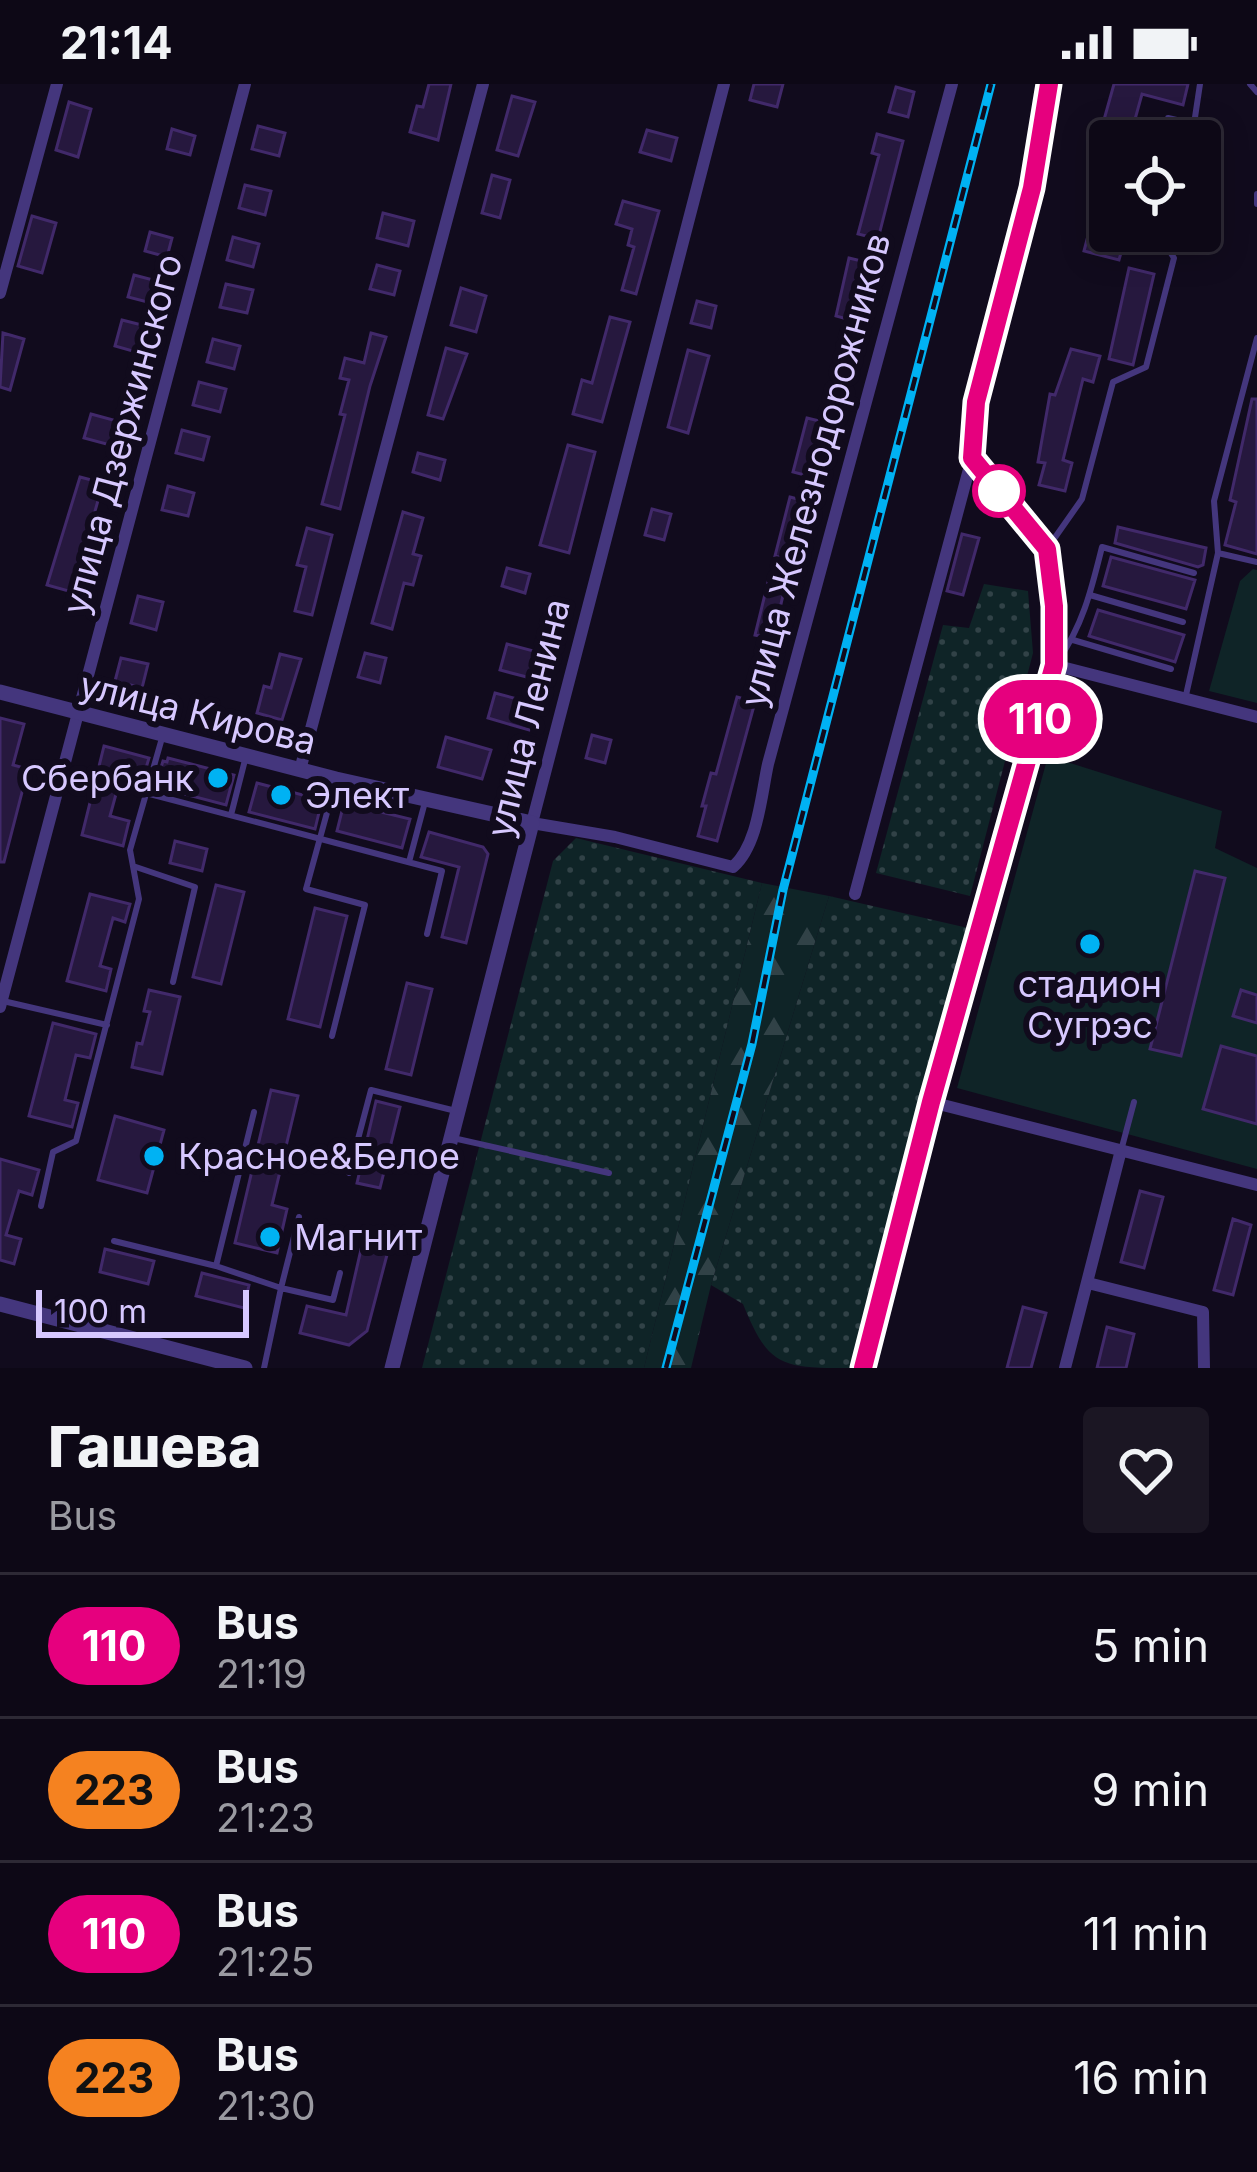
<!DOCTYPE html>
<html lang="en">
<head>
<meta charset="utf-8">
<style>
	:root { --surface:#0d0816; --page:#1b1623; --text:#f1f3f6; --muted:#9a9aa1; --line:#2d2935 }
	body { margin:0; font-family:Inter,sans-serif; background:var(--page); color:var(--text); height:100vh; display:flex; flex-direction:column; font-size:45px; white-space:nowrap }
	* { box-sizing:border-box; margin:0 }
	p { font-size:39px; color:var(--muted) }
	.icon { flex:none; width:66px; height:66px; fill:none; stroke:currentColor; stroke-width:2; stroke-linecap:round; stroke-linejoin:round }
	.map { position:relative; height:1284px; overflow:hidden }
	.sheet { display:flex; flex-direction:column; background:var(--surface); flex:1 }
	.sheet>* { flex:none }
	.badge { padding:0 24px; border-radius:39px; font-size:42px; line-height:78px }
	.buttons { position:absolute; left:1089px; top:36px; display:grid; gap:24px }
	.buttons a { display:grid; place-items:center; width:132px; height:132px; border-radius:12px; background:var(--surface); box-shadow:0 6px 30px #0003,0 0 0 3px var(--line); font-size:60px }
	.scale { position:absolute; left:36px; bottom:30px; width:213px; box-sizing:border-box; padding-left:12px; border:6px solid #d7c8ff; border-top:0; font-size:33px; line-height:42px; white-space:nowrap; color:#d7c8ff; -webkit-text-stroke:9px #110b1d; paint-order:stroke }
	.map>.badge { position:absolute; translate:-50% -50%; box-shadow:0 0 0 6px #fff }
	.round { display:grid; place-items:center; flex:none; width:126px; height:126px; border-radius:12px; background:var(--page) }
	.summary { display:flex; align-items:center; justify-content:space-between; height:204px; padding:0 48px }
	h1 { font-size:57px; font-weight:800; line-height:90px }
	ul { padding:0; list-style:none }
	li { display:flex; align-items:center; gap:36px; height:144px; padding:0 48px; border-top:3px solid var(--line) }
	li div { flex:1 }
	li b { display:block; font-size:45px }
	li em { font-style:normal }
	li .badge { min-width:132px; font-weight:700; text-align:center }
	.status { display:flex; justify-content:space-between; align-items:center; height:84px; padding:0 60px; background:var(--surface); direction:ltr }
	.status svg { height:33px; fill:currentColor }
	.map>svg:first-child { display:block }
	.grass { fill:url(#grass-dots) }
	.forest { fill:url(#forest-firs) }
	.pitch { fill:#0f2427; fill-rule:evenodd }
	.building { fill:#26183e; stroke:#41296a; stroke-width:3 }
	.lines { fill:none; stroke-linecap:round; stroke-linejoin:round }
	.service { stroke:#44367d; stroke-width:6 }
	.minor { stroke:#44367d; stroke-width:12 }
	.tertiary { stroke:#44367d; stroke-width:15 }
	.rail-casing { stroke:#00b2f3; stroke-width:9 }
	.rail { stroke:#110b1d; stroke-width:4.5; stroke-dasharray:14; stroke-linecap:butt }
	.line-casing { stroke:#fff; stroke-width:27 }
	.line { stroke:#e6007e; stroke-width:18 }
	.stop-dot { fill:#fff; stroke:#e6007e; stroke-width:6 }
	.poi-dot { fill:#00b2f3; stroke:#110b1d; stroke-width:4.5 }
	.labels { text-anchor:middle; stroke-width:12; stroke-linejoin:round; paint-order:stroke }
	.street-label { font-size:36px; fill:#d7c8ff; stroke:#110b1d }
	.poi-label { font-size:36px; fill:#d7c8ff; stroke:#110b1d; text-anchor:start }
</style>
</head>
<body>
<div class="status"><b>21:14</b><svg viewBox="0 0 49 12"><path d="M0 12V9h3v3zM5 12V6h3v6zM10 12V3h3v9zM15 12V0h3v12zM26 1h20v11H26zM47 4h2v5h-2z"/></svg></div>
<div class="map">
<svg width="1257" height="1284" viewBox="0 0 1257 1284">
	<defs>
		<pattern id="grass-dots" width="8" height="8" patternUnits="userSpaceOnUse" patternTransform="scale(3)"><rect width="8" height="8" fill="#0f2427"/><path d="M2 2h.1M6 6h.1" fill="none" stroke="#314247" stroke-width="1.8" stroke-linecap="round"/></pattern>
		<pattern id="forest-firs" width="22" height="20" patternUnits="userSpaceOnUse" patternTransform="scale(3)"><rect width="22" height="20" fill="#0f2427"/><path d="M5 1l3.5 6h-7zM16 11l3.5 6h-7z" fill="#314247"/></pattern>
	</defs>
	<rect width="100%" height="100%" fill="#110b1d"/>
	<path class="grass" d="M984 500 1028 507 1033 569 970 812 876 789 943 541 969 544Z
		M576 754 762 799 644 1284H422L553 777Z
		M829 812 968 844 855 1284C781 1284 769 1284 743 1220L711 1201Z"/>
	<path class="forest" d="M762 799 829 812 711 1201 691 1284H644Z"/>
	<path class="pitch" d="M1253 485 1257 486V619L1209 607 1240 497Z
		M1048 672 1222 727 1215 764 1257 784V1085L957 1004ZM1194 787 1224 794 1180 972 1151 964Z"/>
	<path class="building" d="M429 0H451L438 56 410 48 417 22 423 23Z
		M754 0H783L777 23 750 16Z
		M1114 0H1188L1183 21 1142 10 1129 57H1113L1114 54 1100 50Z
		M896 3 914 8 908 33 889 28Z
		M512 12 535 18 518 72 497 66Z
		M69 18 91 25 78 73 56 66Z
		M258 42 285 49 279 72 252 65Z
		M172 45 195 52 190 71 167 65Z
		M647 46 677 54 671 77 640 68Z
		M877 50 903 57 878 155 858 150 879 71 872 69Z
		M1106 83H1110V147H1127L1119 176 1084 167Z
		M492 91 510 96 500 134 482 129Z
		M245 101 271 107 265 131 239 124Z
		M623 117 659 127 636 210 622 206 634 163 628 161 632 145 616 140Z
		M383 129 414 137 408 162 377 154Z
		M32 132 56 139 42 189 18 182Z
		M150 148 172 154 167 173 145 167Z
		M233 153 259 160 253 183 227 176Z
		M849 174 870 179 854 237 836 232Z
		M377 181 400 187 394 211 370 205Z
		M1129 184 1154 190 1133 281 1109 275Z
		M134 191 161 198 155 220 128 213Z
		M226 200 253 206 247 229 220 223Z
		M461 204 486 212 476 248 451 241Z
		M697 217 716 222 711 244 691 239Z
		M610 233 630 238 602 338 573 330 582 296 592 299Z
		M122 236 150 243 143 270 115 262Z
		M3 249 24 255 10 306 0 303Z
		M371 249 386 253 370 302 340 425 322 420 345 331 340 330 349 296 340 294 345 274 364 279Z
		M213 255 240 262 234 285 207 278Z
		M446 264 467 270 443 335 428 331Z
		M1071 265 1100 272 1093 298 1083 295 1063 376 1072 379 1065 407 1039 401 1045 379 1038 378 1050 310 1055 311Z
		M688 266 709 272 688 349 668 343Z
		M199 298 226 305 220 328 193 321Z
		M1252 315H1257V470L1225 461 1236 418 1230 416Z
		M91 330 117 337 110 361 84 354Z
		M807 334 828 339 816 394 793 388Z
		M182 346 209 353 203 376 176 369Z
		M568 361 595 368 569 469 540 461Z
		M418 369 445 376 440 396 413 388Z
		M80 393 103 399 72 508 47 501Z
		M168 402 194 409 188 432 162 426Z
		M790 413 809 418 792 477 775 472Z
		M652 425 671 430 664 456 645 451Z
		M403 428 423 434 413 470 421 472 413 501 404 499 392 545 372 539Z
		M1118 443 1206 464 1203 481 1198 483 1115 459Z
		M307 444 332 451 312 531 295 527 306 483 297 481Z
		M962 450 979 454 963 511 947 507Z
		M1111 473 1195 496 1186 525 1103 502Z
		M507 484 530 490 525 509 502 502Z
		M769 494 786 498 773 555 755 551Z
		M138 512 163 518 156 546 131 539Z
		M1098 526 1184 551 1175 578 1089 552Z
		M507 560 545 570 538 596 500 586Z
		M365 569 386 574 380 599 358 593Z
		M280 570 301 575 282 636 257 629 264 602 271 604Z
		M121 574 148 580 142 604 115 597Z
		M495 609 536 620 529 646 488 634Z
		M737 613 755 618 717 757 698 752 706 722H702L711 689 716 690Z
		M0 634 24 640 13 681 28 685 4 778H0Z
		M592 651 611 656 605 679 586 674Z
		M446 653 491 666 482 695 438 683Z
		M104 662 149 674 143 694 122 688 110 732 129 737 123 762 82 751Z
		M168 674 234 691 226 721 161 704 162 698 157 697 163 677 167 678Z
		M257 699 322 716 315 745 249 728Z
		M344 719 410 735 402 764 337 747Z
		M429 748 483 763 488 770 466 859 442 853 459 783 421 773Z
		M175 757 207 765 202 787 170 779Z
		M1195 787 1225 794 1181 972 1150 965Z
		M216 801 244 808 221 900 193 893Z
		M90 810 130 820 125 838 113 834 100 882 111 885 106 907 67 897Z
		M315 824 347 832 320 943 288 935Z
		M407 899 432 905 411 991 386 985Z
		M149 906 180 913 162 990 132 983 137 959 142 960 150 928 144 927Z
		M1241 906 1257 911V939L1233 932Z
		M53 939 96 950 90 974 76 971 65 1016 78 1019 72 1043 29 1032Z
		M1221 962 1257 972V1040L1203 1025Z
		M271 1006 298 1012 272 1121 287 1125 277 1169 235 1159Z
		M376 1017 400 1023 380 1104 357 1099Z
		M115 1032 164 1046 147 1109 98 1096Z
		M0 1075 39 1086 32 1111 19 1107 6 1151 21 1155 14 1180 0 1176Z
		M1140 1107 1163 1113 1144 1184 1121 1178Z
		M1233 1135 1251 1141 1233 1211 1214 1206Z
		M362 1161 388 1167 367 1247 349 1261 300 1249 307 1222 346 1231Z
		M105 1165 154 1177 148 1200 100 1188Z
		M202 1189 249 1201 244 1224 196 1212Z
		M1023 1223 1046 1229 1031 1284H1007Z
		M1107 1243 1134 1250 1126 1284H1097Z"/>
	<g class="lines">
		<path class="service" d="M1250 0 1257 8
			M1163 57 1168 34 1194 40 1200 0
			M1257 110V120
			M1049 462 1082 415 1113 298 1146 283 1174 174 1157 147
			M1218 469 1257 478
			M1090 511 1183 538
			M1073 556 1171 585
			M1058 576C1083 542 1092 503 1102 463L1194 489
			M1186 611 1218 469 1214 417 1257 254
			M146 709 442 787 427 850
			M231 731 245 676
			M409 778 425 718
			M133 782 195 803 173 898
			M3 917 107 941
			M332 952 365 821 306 805 336 696
			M453 1054 609 1089
			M1122 1063 1134 1018
			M349 1089 371 1006 456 1027
			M41 1122 53 1068 76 1057 139 815 130 766 162 654
			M114 1157 216 1182 281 1204 299 1133
			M216 1182 254 1028
			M264 1284 281 1204 333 1216 340 1189"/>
		<path class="minor" d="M724 0 532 739 615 753 733 783C758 761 761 712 768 680L952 0
			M0 209 57 0
			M1054 581 1257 633
			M300 686 483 0
			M855 810 972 374
			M0 923 245 0
			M931 1018 1257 1101
			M1088 1199 1203 1228 1204 1284
			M1065 1284 1121 1066"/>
		<path class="tertiary" d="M0 608 336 695 532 739 392 1284
			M0 1220 245 1284
			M863 1284 931 1018 1054 581V522L1047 465 972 374 976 318 1032 104 1049 0"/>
		<defs>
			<path id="rail" d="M666 1284 752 960 783 806 991 0"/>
		</defs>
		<use href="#rail" class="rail-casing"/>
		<use href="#rail" class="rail"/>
	</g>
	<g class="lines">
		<defs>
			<path id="line" d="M863 1284 931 1018 1054 581V522L1047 465 972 374 976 318 1032 104 1049 0"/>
		</defs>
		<use href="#line" class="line-casing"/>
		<use href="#line" class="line"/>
	</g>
	<circle class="stop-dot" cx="999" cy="407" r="24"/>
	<g class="poi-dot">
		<circle cx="218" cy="694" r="12"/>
		<circle cx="281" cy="711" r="12"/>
		<circle cx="1090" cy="860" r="12"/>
		<circle cx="154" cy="1072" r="12"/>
		<circle cx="270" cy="1153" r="12"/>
	</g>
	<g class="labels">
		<g class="street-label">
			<text transform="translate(122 350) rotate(-75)" y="13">улица Дзержинского</text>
			<text transform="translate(815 386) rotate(-75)" y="13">улица Железнодорожников</text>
			<text transform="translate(198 629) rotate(14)" y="13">улица Кирова</text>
			<text transform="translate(528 634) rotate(-76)" y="13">улица Ленина</text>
		</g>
		<g class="poi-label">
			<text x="194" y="707" text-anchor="end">Сбербанк</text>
			<text x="305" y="724">Элект</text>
			<text x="1090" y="913" text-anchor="middle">стадион<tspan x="1090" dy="41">Сугрэс</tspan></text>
			<text x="178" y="1085">Красное&amp;Белое</text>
			<text x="294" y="1166">Магнит</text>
		</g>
	</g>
</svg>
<div class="buttons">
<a><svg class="icon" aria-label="locate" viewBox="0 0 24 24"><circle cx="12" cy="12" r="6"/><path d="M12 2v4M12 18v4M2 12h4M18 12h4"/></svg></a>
</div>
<div class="scale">100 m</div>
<b class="badge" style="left:1040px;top:635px;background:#e6007e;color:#fff">110</b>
</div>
<section class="sheet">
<div class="summary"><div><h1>Гашева</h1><p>Bus</p></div><a class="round"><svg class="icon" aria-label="heart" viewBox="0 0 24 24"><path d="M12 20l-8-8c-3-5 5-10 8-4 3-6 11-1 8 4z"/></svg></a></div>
<ul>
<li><span class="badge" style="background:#e6007e;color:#fff">110</span><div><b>Bus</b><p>21:19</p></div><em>5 min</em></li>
<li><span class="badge" style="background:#f58220;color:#111">223</span><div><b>Bus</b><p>21:23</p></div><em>9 min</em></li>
<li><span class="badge" style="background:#e6007e;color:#fff">110</span><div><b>Bus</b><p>21:25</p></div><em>11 min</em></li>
<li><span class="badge" style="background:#f58220;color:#111">223</span><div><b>Bus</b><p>21:30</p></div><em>16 min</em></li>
</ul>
</section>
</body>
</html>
